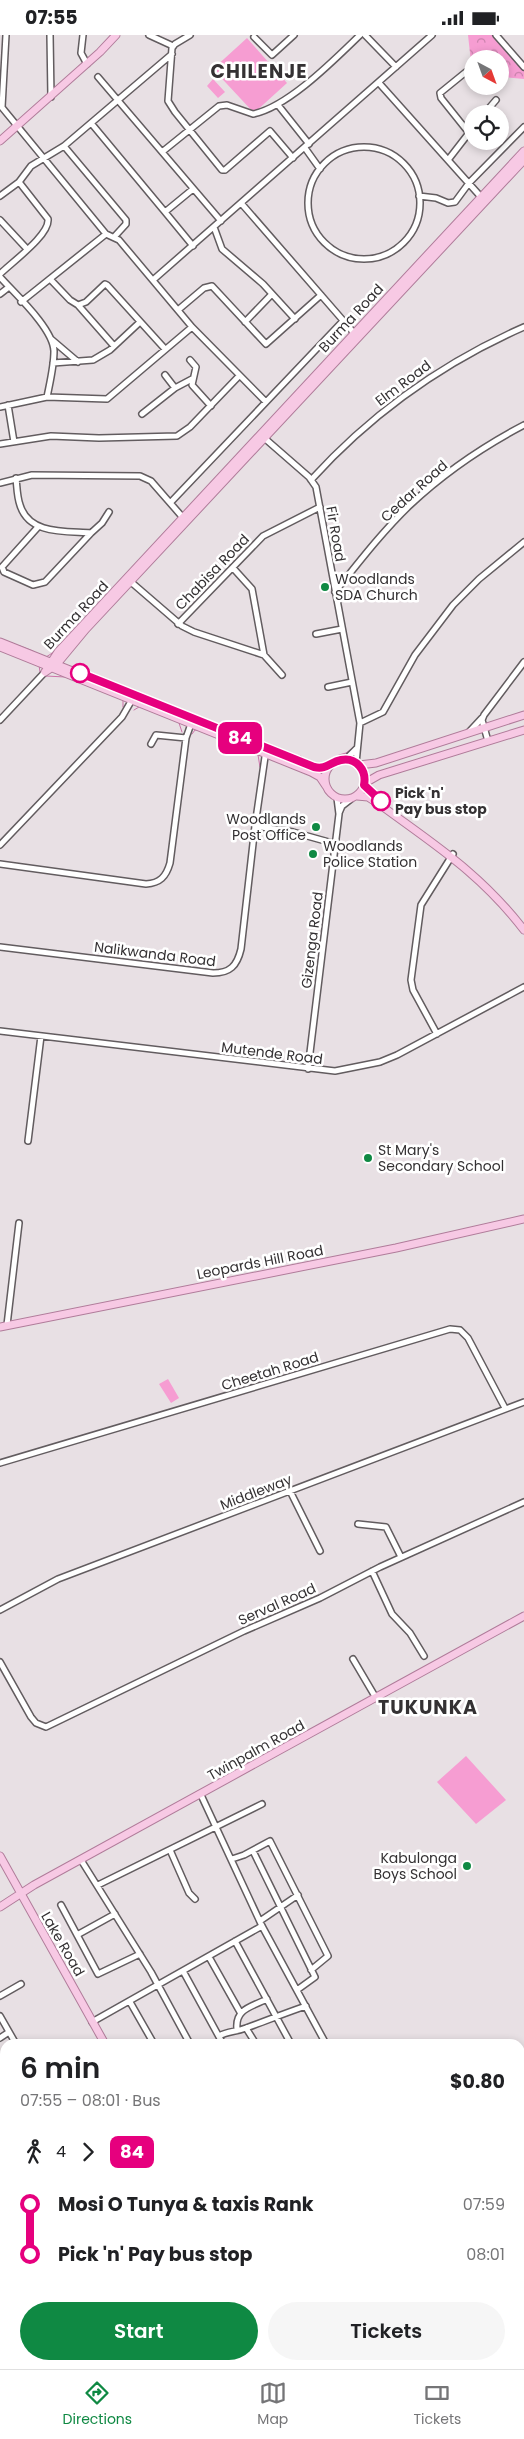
<!DOCTYPE html>
<html lang="en">
<head>
<meta charset="utf-8">
<style>
	:root { --surface:#fff; --page:#f6f6f6; --text:#202124; --muted:#757577; --line:#e0e0e0; --accent:#0f8943 }
	body { margin:0; font-family:Poppins,sans-serif; background:var(--page); color:var(--text); height:100vh; display:flex; flex-direction:column; font-size:19px; white-space:nowrap }
	* { box-sizing:border-box; margin:0 }
	p { font-size:16px; color:var(--muted) }
	.icon { flex:none; width:28px; height:28px; fill:none; stroke:currentColor; stroke-width:2; stroke-linecap:round; stroke-linejoin:round }
	.map { position:relative; flex:1; overflow:hidden }
	.side { position:absolute; left:0px; top:2004px; width:525px; height:331px; display:flex; flex-direction:column; background:var(--surface); border-radius:15px 15px 0 0; box-shadow:0 2px 8px #0003 }
	.side>* { flex:none }
	.badge { padding:0 10px; border-radius:8px; font-size:18px; line-height:32px }
	.needle { width:32px; rotate:139deg }
	.fabs { position:absolute; left:464px; top:15px; display:grid; gap:10px }
	.fabs a { display:grid; place-items:center; width:45px; height:45px; border-radius:50%; background:var(--surface); box-shadow:0 2px 8px #0003; font-size:25px }
	.map>.badge { position:absolute; translate:-50% -50%; box-shadow:0 0 0 2px #fff }
	.legs { display:flex; align-items:center; gap:8px; height:55px; padding:0 20px; font-size:16px }
	.legs p { margin-inline-start:auto }
	.summary { display:flex; align-items:center; justify-content:space-between; height:85px; padding:0 20px }
	h1 { font-size:28px; font-weight:600; line-height:38px }
	.primary-button { display:flex; gap:10px; margin-top:auto; padding:10px 20px }
	.primary-button a { flex:1; height:58px; border-radius:30px; background:var(--accent); color:#fff; font-size:20px; font-weight:600; line-height:58px; text-align:center }
	.primary-button a+a { background:var(--page); color:var(--text) }
	ul { padding:0 20px; list-style:none }
	li { display:flex; align-items:center; gap:18px; height:50px; font-size:19px }
	li i { display:grid; place-items:center; width:8px; height:100%; margin:0 6px; background:currentColor }
	li i::after { content:''; width:12px; height:12px; margin:-6px; border:4px solid; border-radius:50%; background:var(--surface) }
	li p { margin-inline-start:auto }
	li:first-child i { background:linear-gradient(#0000 50%,currentColor 0) }
	li:last-child i { background:linear-gradient(currentColor 50%,#0000 0) }
	.status { display:flex; justify-content:space-between; align-items:center; height:35px; padding:0 25px; background:var(--surface); direction:ltr }
	.status svg { height:14px; fill:currentColor }
	.menu { display:flex; justify-content:space-around; align-items:center; height:70px; border-top:1px solid var(--line); background:var(--surface); font-size:14px; color:var(--muted) }
	.menu a { display:grid; justify-items:center; gap:2px }
	.menu .active { color:var(--accent) }
	.map>svg:first-child { display:block }
	.grass { fill:#f69dd2 }
	.park { fill:url(#park-crowns) }
	.lines { fill:none; stroke-linecap:round; stroke-linejoin:round }
	.stream { stroke:#cc73a9; stroke-width:1 }
	.minor-casing { stroke:#625c5f; stroke-width:8 }
	.major-casing { stroke:#b07c9a; stroke-width:9 }
	.minor { stroke:#fff; stroke-width:5 }
	.major { stroke:#f7c9e4; stroke-width:7 }
	.line-1-casing { stroke:#fff; stroke-width:11 }
	.line-1 { stroke:#e6007e; stroke-width:8 }
	.poi-dot { fill:#0f8943; stroke:#fff; stroke-width:2 }
	.stop-1-dot { fill:#fff; stroke:#e6007e; stroke-width:2.5 }
	.labels { text-anchor:middle; stroke-width:5; stroke-linejoin:round; paint-order:stroke }
	.street-label { font-size:14px; fill:#343133; stroke:#fff }
	.poi-label { font-size:14px; fill:#343133; stroke:#fff; text-anchor:start }
	.stop-label { font-size:14px; font-weight:bold; fill:#343133; stroke:#fff; text-anchor:start }
	.district-label { font-size:19px; font-weight:bold; letter-spacing:1px; fill:#343133; stroke:#fff }
</style>
</head>
<body>
<div class="status"><b>07:55</b><svg viewBox="0 0 49 12"><path d="M0 12V9h3v3zM5 12V6h3v6zM10 12V3h3v9zM15 12V0h3v12zM26 1h20v11H26zM47 4h2v5h-2z"/></svg></div>
<div class="map">
<svg width="524" height="2334" viewBox="0 0 524 2334">
	<defs>
		<pattern id="park-crowns" width="20" height="18" patternUnits="userSpaceOnUse" patternTransform="scale(1.25)"><rect width="20" height="18" fill="#f69dd2"/><path d="M2 6a3 3 0 1 1 6 0M12 15a3 3 0 1 1 6 0" fill="none" stroke="#c881ab"/></pattern>
	</defs>
	<rect width="100%" height="100%" fill="#e8e0e4"/>
	<path class="grass" d="M247 3 287 48 254 78 213 34Z
		M213 44 225 57 218 63 207 51Z
		M168 1344 179 1363 171 1368 159 1349Z
		M466 1721 506 1765 476 1789 437 1747Z"/>
	<path class="park" d="M468 0H492L524 35V44L504 42 500 37V24H472L471 27Z"/>
	<g class="lines">
		<path class="stream" d="M12 608 16 610
			M20 611 33 616
			M39 619 46 622 54 617
			M39 630 40 637
			M73 632 85 637
			M46 641 65 642
			M101 644 103 645
			M128 654 141 660
			M109 659 123 665V672
			M146 662 196 681
			M134 675 139 672
			M200 683 213 688
			M179 688 182 697
			M215 689 230 695
			M234 696 253 705
			M192 699 195 695H200
			M252 717 258 720 260 732
			M283 717H289
			M339 720 346 718 354 712
			M301 721 305 726
			M325 729 335 722"/>
		<defs>
			<path id="minor" d="M50 0 51 62
				M83 0 81 18 87 29
				M149 0 173 11
				M190 0 175 9 172 13 168 66 175 77 222 135H225L270 96 293 123
				M365 0 396 32
				M496 0 524 32
				M254 2 272 20 294 0
				M98 42 221 186
				M379 48 481 162
				M0 70 106 199 119 205 192 292 266 367
				M278 70 309 109
				M2 72 6 0
				M484 79 496 65
				M91 88 165 177
				M469 98 441 63 440 58 472 32
				M64 111 126 185V189L115 201
				M308 168a56 56 0 1 1 112 0a56 56 0 1 1-112 0Z
				M305 113 320 134
				M162 117 219 71 227 70 253 79C288 72 334 25 360 0
				M448 125 472 94
				M0 161 19 147
				M419 161 436 163 448 168 455 167 469 148 524 92
				M241 168 354 298
				M0 185 27 214
				M214 192 222 214 263 249 295 284
				M193 211 165 177 193 154
				M0 239C12 227 50 200 48 184L19 147 31 131 64 111 172 19
				M0 242C15 259 53 293 54 316 54 331 50 347 47 362L0 372
				M50 244 70 265 78 270 86 267 105 249 107 250 165 314
				M153 245 432 0
				M0 259 9 252
				M21 267 106 199
				M78 270 114 311
				M178 275 204 253 212 251 266 309 321 260
				M245 287 272 259
				M51 304 78 327
				M190 325 196 332 192 350 211 371
				M53 328 93 325 110 315 140 287
				M165 340 175 353
				M47 362 107 364 192 292
				M8 370 14 407
				M142 379 175 353 192 344
				M262 401 309 442 316 452 360 688 356 728
				M0 409 51 401 99 403 177 401 190 392 239 341
				M16 443C17 452 17 462 20 470 29 500 66 496 91 498L102 488 109 477
				M311 445C371 379 442 328 524 292
				M0 448 32 440 140 441 151 446 185 485
				M171 467 343 286
				M38 492 2 532 4 537 33 550 45 547 91 498
				M233 533 252 554 264 620 282 640
				M131 547 182 591 194 597 264 620
				M335 557C359 527 382 497 410 470 443 439 484 411 524 390
				M178 589 263 501 320 472
				M316 599 342 594
				M328 652 352 647
				M0 685 45 637
				M360 688 383 677 415 620 453 570 479 544 524 507
				M469 697 482 683
				M488 706 482 685 484 680 524 627
				M151 709 156 700 186 703
				M346 724 356 714
				M339 778 342 771 351 764
				M255 791 293 797 336 809
				M0 810 122 682 133 663
				M0 829 146 849C160 848 166 842 170 828L186 703 192 686
				M0 912 213 938C230 938 237 931 241 914L255 791 266 715
				M0 996 335 1036 380 1027 397 1020 524 952
				M437 999 413 955 411 945 421 870 453 819
				M308 1034 339 779 337 763
				M28 1106 41 1001
				M7 1290 19 1188
				M0 1428 450 1294 460 1295 468 1303 505 1373
				M290 1456 320 1516
				M358 1489 386 1492 401 1522
				M372 1536 392 1579 410 1598 424 1621
				M0 1575 58 1544 524 1367
				M353 1624 376 1663
				M0 1627 31 1682 36 1688 46 1692 244 1596 320 1563 380 1532 524 1467
				M201 1760 262 1891 326 2009
				M170 1815 189 1858 195 1864
				M253 1816 315 1942 297 1955
				M232 1824 244 1820 270 1806 328 1921 311 1935
				M81 1825 151 1937 190 2009
				M98 1850 262 1769
				M61 1870 98 1939 140 1919
				M260 1886 298 1860
				M77 1900 115 1879
				M235 1906 291 2009
				M209 1922 240 1977
				M183 1936 223 2009
				M0 1961 21 1949
				M130 1967 154 2009
				M0 1981 16 2009
				M92 1987 262 1891
				M246 1993 256 2009
				M237 1994C235 1974 251 1972 267 1964
				M219 2001C228 1996 236 1997 246 1993 266 1986 285 1978 306 1971
				M0 2003 9 1997
				M0 2073 5 2070
				M4 2118 5 2117
				M0 2227H5
				M520 2273 524 2276
				M283 2330 285 2334
				M56 2334 63 2330"/>
			<path id="major" d="M0 106 100 17 116 0
				M0 607 302 728 320 734 330 731
				M0 612 311 737 320 742 326 751
				M45 637 58 617 524 116
				M45 637 57 629 86 594 524 125
				M325 744a20 20 0 1 1 40 0a20 20 0 1 1-40 0Z
				M359 730 376 728 524 680
				M365 748 379 740 524 695
				M365 750 380 765
				M357 761 368 762 379 769C436 811 480 838 524 895
				M0 1292 396 1213 524 1184
				M0 1821 105 2009
				M0 1872 34 1850 524 1581
				M520 2074 524 2072
				M277 2330 280 2334"/>
		</defs>
		<use href="#minor" class="minor-casing"/>
		<use href="#major" class="major-casing"/>
		<use href="#minor" class="minor"/>
		<use href="#major" class="major"/>
	</g>
	<g class="lines">
		<defs>
			<path id="line-1" d="M80 638 314 732C327 735 330 727 341 725 356 722 367 735 364 750L381 766"/>
		</defs>
		<use href="#line-1" class="line-1-casing"/>
		<use href="#line-1" class="line-1"/>
	</g>
	<g class="poi-dot">
		<circle cx="325" cy="552" r="5"/>
		<circle cx="316" cy="792" r="5"/>
		<circle cx="313" cy="819" r="5"/>
		<circle cx="368" cy="1123" r="5"/>
		<circle cx="467" cy="1831" r="5"/>
	</g>
	<g class="stop-1-dot">
		<circle cx="80" cy="638" r="9"/>
		<circle cx="381" cy="766" r="9"/>
	</g>
	<g class="labels">
		<g class="street-label">
			<text transform="translate(351 283) rotate(-47)" y="5">Burma Road</text>
			<text transform="translate(403 348) rotate(-37)" y="5">Elm Road</text>
			<text transform="translate(414 456) rotate(-42)" y="5">Cedar Road</text>
			<text transform="translate(336 499) rotate(80)" y="5">Fir Road</text>
			<text transform="translate(212 537) rotate(-46)" y="5">Chabisa Road</text>
			<text transform="translate(76 580) rotate(-47)" y="5">Burma Road</text>
			<text transform="translate(312 905) rotate(-83)" y="5">Gizenga Road</text>
			<text transform="translate(155 919) rotate(7)" y="5">Nalikwanda Road</text>
			<text transform="translate(272 1018) rotate(7)" y="5">Mutende Road</text>
			<text transform="translate(260 1227) rotate(-11)" y="5">Leopards Hill Road</text>
			<text transform="translate(270 1336) rotate(-17)" y="5">Cheetah Road</text>
			<text transform="translate(256 1457) rotate(-21)" y="5">Middleway</text>
			<text transform="translate(277 1569) rotate(-24)" y="5">Serval Road</text>
			<text transform="translate(256 1715) rotate(-29)" y="5">Twinpalm Road</text>
			<text transform="translate(63 1909) rotate(60)" y="5">Lake Road</text>
		</g>
		<g class="poi-label">
			<text x="335" y="549">Woodlands<tspan x="335" dy="16">SDA Church</tspan></text>
			<text x="306" y="789" text-anchor="end">Woodlands<tspan x="306" dy="16">Post Office</tspan></text>
			<text x="323" y="816">Woodlands<tspan x="323" dy="16">Police Station</tspan></text>
			<text x="378" y="1120">St Mary's<tspan x="378" dy="16">Secondary School</tspan></text>
			<text x="457" y="1828" text-anchor="end">Kabulonga<tspan x="457" dy="16">Boys School</tspan></text>
		</g>
		<g class="stop-label">
			<text x="395" y="763">Pick 'n'<tspan x="395" dy="16">Pay bus stop</tspan></text>
		</g>
		<g class="district-label">
			<text x="259" y="43">CHILENJE</text>
			<text x="428" y="1679">TUKUNKA</text>
		</g>
	</g>
</svg>
<div class="fabs">
<a><svg class="needle" viewBox="-14 -14 28 28"><path d="M0-13l5 13h-10z" fill="#e53935"/><path d="M0 13l5-13h-10z" fill="#757577"/></svg></a>
<a><svg class="icon" aria-label="locate" viewBox="0 0 24 24"><circle cx="12" cy="12" r="6"/><path d="M12 2v4M12 18v4M2 12h4M18 12h4"/></svg></a>
</div>
<b class="badge" style="left:240px;top:703px;background:#e6007e;color:#fff">84</b>
<section class="side">
<div class="summary"><div><h1>6 min</h1><p>07:55 – 08:01 · Bus</p></div><b>$0.80</b></div>
<div class="legs"><svg class="icon" aria-label="walk" viewBox="0 0 24 24"><circle cx="13" cy="4" r="2"/><path d="M13 8l-2 6 4 7M11 14l-3 7M7 12l3-4h3l4 4"/></svg>4<svg class="icon" aria-label="forward" viewBox="0 0 24 24"><path d="M9 5l7 7-7 7"/></svg><b class="badge" style="background:#e6007e;color:#fff">84</b></div>
<ul>
<li><i style="color:#e6007e"></i><b>Mosi O Tunya &amp; taxis Rank</b><p>07:59</p></li>
<li><i style="color:#e6007e"></i><b>Pick 'n' Pay bus stop</b><p>08:01</p></li>
</ul>
<div class="primary-button"><a>Start</a><a>Tickets</a></div>
</section>
</div>
<nav class="menu">
<a class="active"><svg class="icon" aria-label="directions" viewBox="0 0 24 24"><path d="M12 3l9 9-9 9-9-9zM9 14v-3h6M13 9l2 2-2 2"/></svg>Directions</a>
<a><svg class="icon" aria-label="map" viewBox="0 0 24 24"><path d="M3 6l6-2 6 2 6-2v14l-6 2-6-2-6 2zM9 4v14M15 6v14"/></svg>Map</a>
<a><svg class="icon" aria-label="tickets" viewBox="0 0 24 24"><path d="M3 7h18v10H3zM15 7v10"/></svg>Tickets</a>
</nav>
</body>
</html>
